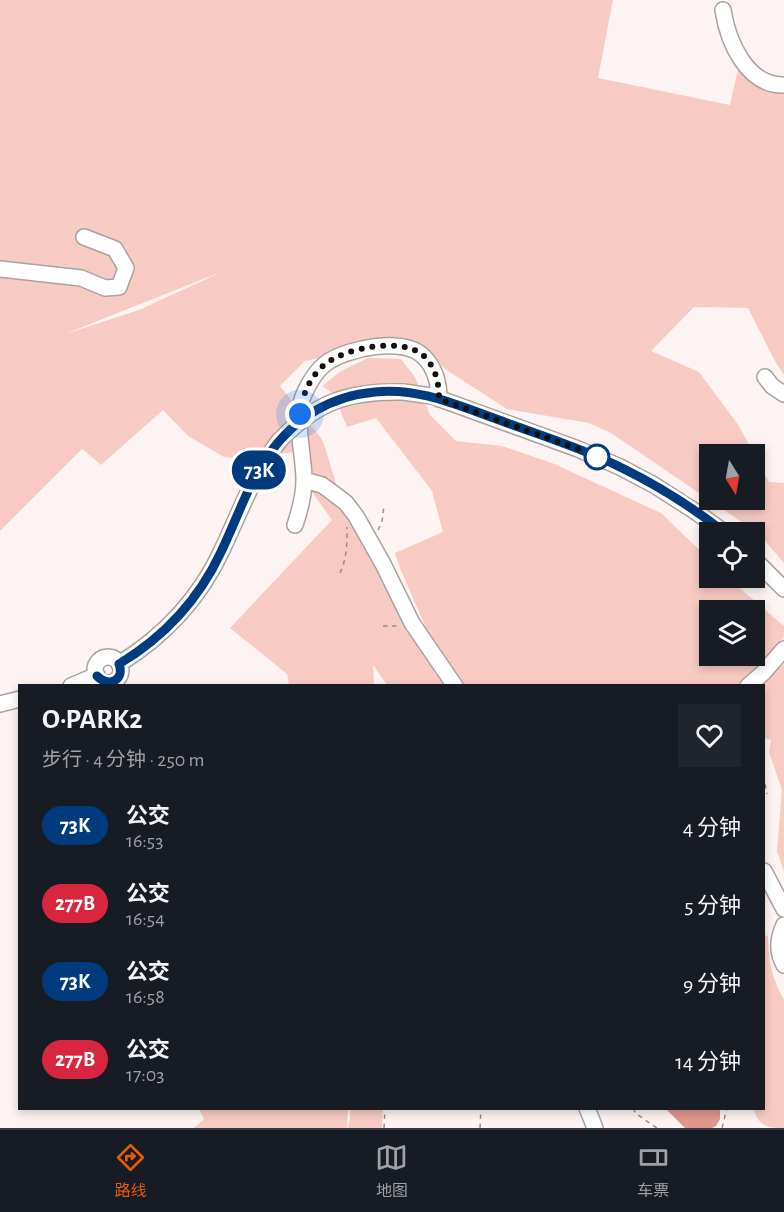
<!DOCTYPE html>
<html lang="zh">
<head>
<meta charset="utf-8">
<style>
	:root { --surface:#171b24; --page:#20242c; --text:#f1f3f6; --muted:#9ea1a6; --line:#363941; --accent:#ea580c }
	body { margin:0; font-family:"Alegreya Sans","Noto Sans SC",sans-serif; background:var(--page); color:var(--text); height:100vh; display:flex; flex-direction:column; font-size:22px; white-space:nowrap }
	* { box-sizing:border-box; margin:0 }
	p { font-size:20px; color:var(--muted) }
	.icon { flex:none; width:33px; height:33px; fill:none; stroke:currentColor; stroke-width:2; stroke-linecap:round; stroke-linejoin:round }
	.map { position:relative; flex:1; overflow:hidden }
	.drawer { position:absolute; left:18px; top:684px; width:747px; height:426px; display:flex; flex-direction:column; background:var(--surface); border-radius:0px; box-shadow:0 3px 9px #0003 }
	.drawer>* { flex:none }
	.badge { padding:0 12px; border-radius:20px; font-size:21px; line-height:39px }
	.needle { width:39px; rotate:169deg }
	.controls { position:absolute; left:699px; top:444px; display:grid; gap:12px }
	.controls a { display:grid; place-items:center; width:66px; height:66px; border-radius:0px; background:var(--surface); box-shadow:0 3px 9px #0003; font-size:30px }
	.you { position:absolute; width:30px; height:30px; margin:-15px; border:4px solid #fff; border-radius:50%; background:#1a73e8; box-shadow:0 0 0 9px #1a73e833 }
	.map>.badge { position:absolute; translate:-50% -50%; box-shadow:0 0 0 3px #fff }
	.round { display:grid; place-items:center; flex:none; width:63px; height:63px; border-radius:0px; background:var(--page) }
	.overview { display:flex; align-items:center; justify-content:space-between; height:102px; padding:0 24px }
	h1 { font-size:28px; font-weight:700; line-height:45px }
	ul { padding:0; list-style:none }
	li { display:flex; align-items:center; gap:18px; height:78px; padding:0 24px }
	li div { flex:1 }
	li b { display:block; font-size:22px }
	li em { font-style:normal }
	li .badge { min-width:66px; font-weight:700; text-align:center }
	.menu { display:flex; justify-content:space-around; align-items:center; height:84px; border-top:2px solid var(--line); background:var(--surface); font-size:16px; color:var(--muted) }
	.menu a { display:grid; justify-items:center; gap:3px }
	.menu .on { color:var(--accent) }
	.map>svg:first-child { display:block }
	.green { fill:#f7cbc3; fill-rule:evenodd }
	.water { fill:#df978b }
	.lines { fill:none; stroke-linecap:round; stroke-linejoin:round }
	.minor-casing { stroke:#aaa2a0; stroke-width:18 }
	.path { stroke:#958e8e; stroke-width:1.5; stroke-dasharray:4.5 4.5; stroke-linecap:butt }
	.minor { stroke:#fff; stroke-width:15 }
	.minor-bridge-casing { stroke:#aaa2a0; stroke-width:18; stroke-linecap:butt }
	.minor-bridge { stroke:#fff; stroke-width:15 }
	.line-casing { stroke:#fff; stroke-width:14 }
	.line { stroke:#003b80; stroke-width:9 }
	.walk { stroke:#120f0f; stroke-width:6; stroke-dasharray:0 10.8 }
	.stop-dot { fill:#fff; stroke:#003b80; stroke-width:3 }
</style>
</head>
<body>
<div class="map">
<svg width="784" height="1128" viewBox="0 0 784 1128">
	<rect width="100%" height="100%" fill="#fcf3f2"/>
	<path class="green" d="M0 0H613L598 78 730 105 739 64 760 73 784 77V375L775 361 748 308 694 307 651 351 699 372 739 426 754 454H710V500H754V455L769 482 784 483V563L759 534 611 433 589 423 507 409 445 369 428 350 400 341 305 361 280 386 321 438 324 444 344 510 353 523 392 595 445 685H387L373 665 374 685H289L287 674 230 628 332 520 312 492 307 450 246 459 224 457 188 436 163 410 101 465 82 449 0 531ZM217 274 139 310 65 334 216 274Z
		M368 358 401 359 415 377 430 415 456 441 502 446 552 463 661 513 709 559 710 578H728L784 626V635L771 655 739 685H459L435 649 400 568 395 553 443 532 432 491 376 418 347 427 333 393 322 386 341 371ZM710 610H754V656H710Z
		M784 664V872L777 851 782 790 769 752 771 740 764 738V686H759Z
		M764 935 768 936C769 963 771 975 784 1000V1128C766 1128 760 1126 753 1109L764 1108Z
		M199 1109H348L347 1128H194L204 1119Z
		M350 1109H383L382 1128H348L350 1119Z"/>
	<path class="water" d="M666 1109H720V1119L716 1126 712 1128H685Z"/>
	<g class="lines">
		<defs>
			<path id="minor" d="M723 10C728 42 747 86 784 85
				M0 269 81 278 105 288 119 287 126 268 115 249 84 237
				M765 377 772 386 784 394
				M403 392 432 396 578 449 620 467 654 485 693 510 724 532
				M304 480 322 485 333 493 346 503 356 516 383 564 412 623 455 686
				M295 525C300 510 304 496 304 480 304 454 293 418 304 394 309 383 316 371 325 364 346 348 404 336 424 357 435 368 439 383 439 399
				M754 559 784 589
				M95 670a13 13 0 1 1 26 0a13 13 0 1 1-26 0Z
				M119 664C164 636 200 598 222 550 241 510 252 477 279 441
				M71 686 97 675
				M748 686 763 673 784 649
				M0 704 20 699
				M764 871 784 909
				M784 925C778 938 776 951 784 965
				M587 1108 595 1128"/>
		</defs>
		<use href="#minor" class="minor-casing"/>
		<path class="path" d="M378 530 382 522 384 506
			M340 573C347 558 347 544 347 527
			M383 626H398
			M765 784 767 794
			M634 1108 635 1113 657 1128
			M384 1128 385 1108
			M480 1128 481 1108
			M722 1128 727 1108"/>
		<use href="#minor" class="minor"/>
		<defs>
			<path id="minor-bridge" d="M279 441C318 401 348 391 403 392"/>
		</defs>
		<use href="#minor-bridge" class="minor-bridge-casing"/>
		<use href="#minor-bridge" class="minor-bridge"/>
	</g>
	<g class="lines">
		<defs>
			<path id="line" d="M97 676C109 688 125 680 119 664 164 637 199 599 221 552 237 519 248 484 269 454 295 418 331 396 375 392 420 387 461 407 502 421 542 436 582 448 620 467 657 485 692 507 724 532"/>
		</defs>
		<use href="#line" class="line-casing"/>
		<use href="#line" class="line"/>
		<path class="walk" d="M300 414C302 396 309 378 324 365 344 348 403 336 424 356 436 368 439 383 439 399L578 449 597 457"/>
	</g>
	<circle class="stop-dot" cx="597" cy="457" r="12"/>
</svg>
<div class="controls">
<a><svg class="needle" viewBox="-14 -14 28 28"><path d="M0-13l5 13h-10z" fill="#e53935"/><path d="M0 13l5-13h-10z" fill="#9ea1a6"/></svg></a>
<a><svg class="icon" aria-label="locate" viewBox="0 0 24 24"><circle cx="12" cy="12" r="6"/><path d="M12 2v4M12 18v4M2 12h4M18 12h4"/></svg></a>
<a><svg class="icon" aria-label="layers" viewBox="0 0 24 24"><path d="M12 4l9 5-9 5-9-5zM3 14l9 5 9-5"/></svg></a>
</div>
<div class="you" style="left:300px;top:414px"></div>
<b class="badge" style="left:259px;top:470px;background:#003b80;color:#fff">73K</b>
<section class="drawer">
<div class="overview"><div><h1>O·PARK2</h1><p>步行 · 4 分钟 · 250 m</p></div><a class="round"><svg class="icon" aria-label="heart" viewBox="0 0 24 24"><path d="M12 20l-8-8c-3-5 5-10 8-4 3-6 11-1 8 4z"/></svg></a></div>
<ul>
<li><span class="badge" style="background:#003b80;color:#fff">73K</span><div><b>公交</b><p>16:53</p></div><em>4 分钟</em></li>
<li><span class="badge" style="background:#d7263d;color:#fff">277B</span><div><b>公交</b><p>16:54</p></div><em>5 分钟</em></li>
<li><span class="badge" style="background:#003b80;color:#fff">73K</span><div><b>公交</b><p>16:58</p></div><em>9 分钟</em></li>
<li><span class="badge" style="background:#d7263d;color:#fff">277B</span><div><b>公交</b><p>17:03</p></div><em>14 分钟</em></li>
</ul>
</section>
</div>
<nav class="menu">
<a class="on"><svg class="icon" aria-label="directions" viewBox="0 0 24 24"><path d="M12 3l9 9-9 9-9-9zM9 14v-3h6M13 9l2 2-2 2"/></svg>路线</a>
<a><svg class="icon" aria-label="map" viewBox="0 0 24 24"><path d="M3 6l6-2 6 2 6-2v14l-6 2-6-2-6 2zM9 4v14M15 6v14"/></svg>地图</a>
<a><svg class="icon" aria-label="tickets" viewBox="0 0 24 24"><path d="M3 7h18v10H3zM15 7v10"/></svg>车票</a>
</nav>
</body>
</html>
